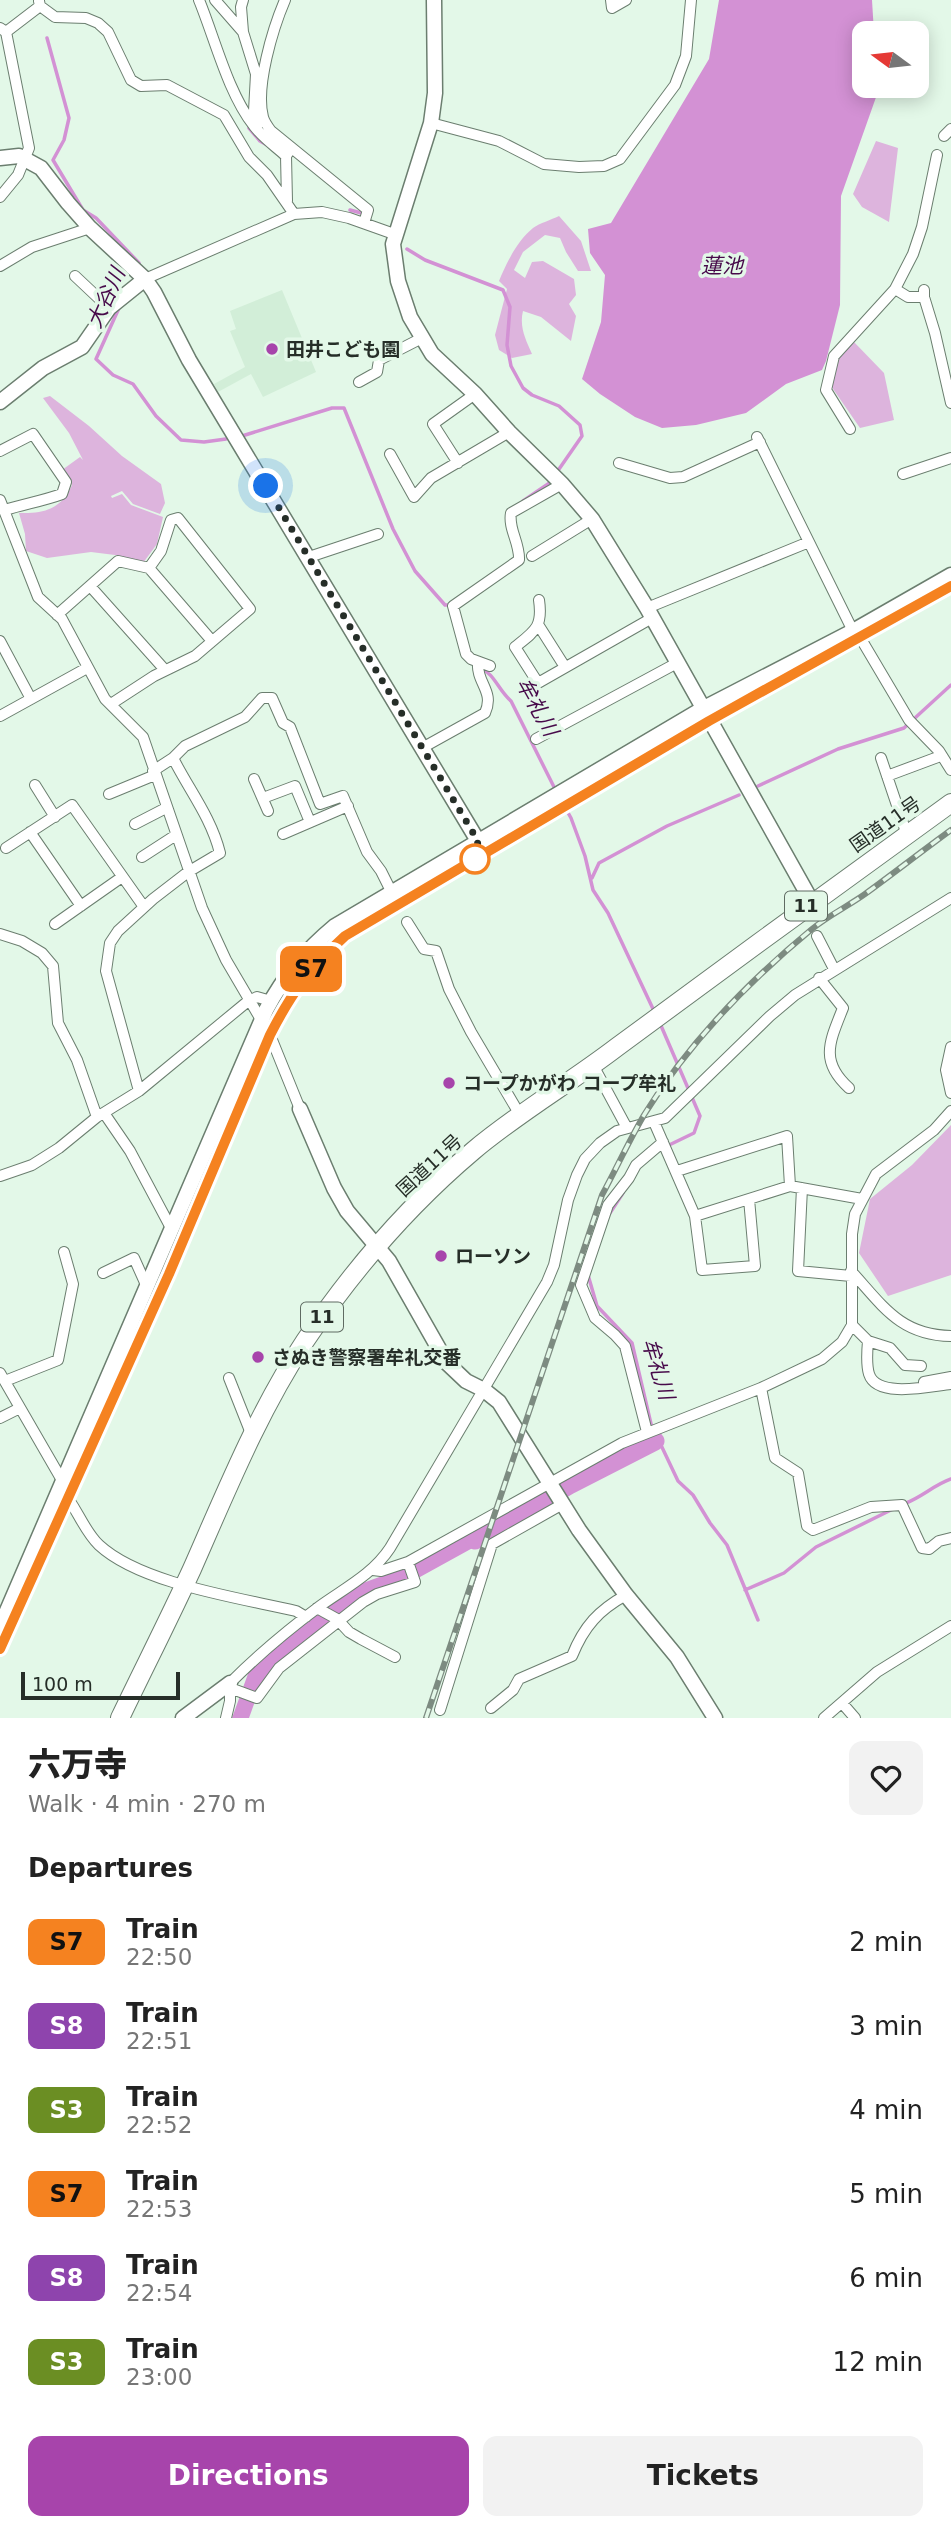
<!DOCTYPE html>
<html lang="en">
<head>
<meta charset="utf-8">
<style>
	:root { --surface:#fff; --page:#f2f2f2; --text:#222; --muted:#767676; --accent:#a744ab }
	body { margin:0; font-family:"DejaVu Sans","Noto Sans JP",sans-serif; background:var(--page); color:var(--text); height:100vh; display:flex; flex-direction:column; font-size:26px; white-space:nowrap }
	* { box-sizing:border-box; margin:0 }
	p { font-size:23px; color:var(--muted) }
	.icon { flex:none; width:38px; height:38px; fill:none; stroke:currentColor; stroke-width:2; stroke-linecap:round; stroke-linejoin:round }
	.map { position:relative; height:1718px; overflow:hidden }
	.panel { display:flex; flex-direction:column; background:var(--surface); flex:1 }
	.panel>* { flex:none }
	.badge { padding:0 14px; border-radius:10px; font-size:24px; line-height:46px }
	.needle { width:46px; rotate:285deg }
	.fabs { position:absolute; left:852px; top:21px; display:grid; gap:14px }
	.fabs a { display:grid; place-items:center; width:77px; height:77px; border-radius:14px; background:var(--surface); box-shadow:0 4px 18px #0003; font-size:35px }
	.scale { position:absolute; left:21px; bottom:18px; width:159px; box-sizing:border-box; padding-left:7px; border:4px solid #262e28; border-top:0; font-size:19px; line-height:24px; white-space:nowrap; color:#262e28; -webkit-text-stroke:5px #e3f8e8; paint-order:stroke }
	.you { position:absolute; width:35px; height:35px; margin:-18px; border:5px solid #fff; border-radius:50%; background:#1a73e8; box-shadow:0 0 0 10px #1a73e833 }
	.map>.badge { position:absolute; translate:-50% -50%; box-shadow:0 0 0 4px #fff }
	h2 { padding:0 28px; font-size:26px; line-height:63px }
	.round { display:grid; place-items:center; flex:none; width:74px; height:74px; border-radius:14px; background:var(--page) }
	.overview { display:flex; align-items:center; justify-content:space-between; height:119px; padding:0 28px }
	h1 { font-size:33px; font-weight:800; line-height:52px }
	.button { display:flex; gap:14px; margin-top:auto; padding:14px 28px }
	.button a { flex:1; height:80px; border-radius:14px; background:var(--accent); color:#fff; font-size:28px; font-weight:800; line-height:80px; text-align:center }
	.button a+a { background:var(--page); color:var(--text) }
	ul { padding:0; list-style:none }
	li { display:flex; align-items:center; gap:21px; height:84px; padding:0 28px }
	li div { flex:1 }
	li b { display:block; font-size:26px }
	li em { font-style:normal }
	li .badge { min-width:77px; font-weight:700; text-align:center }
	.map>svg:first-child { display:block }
	.built { fill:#d2eed8 }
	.green { fill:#ddb4dd }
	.water { fill:#d391d4 }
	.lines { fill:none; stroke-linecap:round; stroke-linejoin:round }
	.stream { stroke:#d391d4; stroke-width:3.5 }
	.river { stroke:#d391d4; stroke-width:19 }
	.street-casing { stroke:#6b7e6f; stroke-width:12 }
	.secondary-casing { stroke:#6b7e6f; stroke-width:17 }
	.highway-casing { stroke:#6b7e6f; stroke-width:20 }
	.street { stroke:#fff; stroke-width:10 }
	.secondary { stroke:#fff; stroke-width:14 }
	.highway { stroke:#fff; stroke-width:18 }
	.rail-casing { stroke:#7d8b81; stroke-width:6 }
	.rail { stroke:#e3f8e8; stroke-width:3.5; stroke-dasharray:10; stroke-linecap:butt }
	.line-casing { stroke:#fff; stroke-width:16 }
	.line { stroke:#f58220; stroke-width:10 }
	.walk { stroke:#262e28; stroke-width:7; stroke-dasharray:0 12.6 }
	.poi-dot { fill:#a744ab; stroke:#e3f8e8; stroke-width:2.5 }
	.stop-dot { fill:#fff; stroke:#f58220; stroke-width:3.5 }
	.labels { text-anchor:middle; stroke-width:7; stroke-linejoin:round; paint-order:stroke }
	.shield { fill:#e3f8e8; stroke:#5f6b62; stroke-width:2 }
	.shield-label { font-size:18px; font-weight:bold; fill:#262e28 }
	.poi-label { font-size:19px; font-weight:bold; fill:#262e28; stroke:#e3f8e8; text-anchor:start }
	.street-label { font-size:19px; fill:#262e28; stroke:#e3f8e8 }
	.water-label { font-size:21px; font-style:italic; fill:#470a4a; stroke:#e3f8e8 }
</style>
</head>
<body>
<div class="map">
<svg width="951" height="1718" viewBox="0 0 951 1718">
	<rect width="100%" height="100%" fill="#e3f8e8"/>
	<path class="built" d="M282 290 316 372 263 397 251 374 218 392 214 384 245 367 230 331 236 329 230 311Z"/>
	<path class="green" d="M876 141 898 148 889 222 862 207 853 194Z
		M559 216 581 241 591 271H578L566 252 560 238 545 235 523 252 514 270 525 278 532 262 543 261 574 279 576 295 569 304 576 316 571 341 541 317 523 311C519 327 526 340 532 354L512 358 499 350 495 335 507 289 499 281C507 262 517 241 533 228 540 223 551 220 559 216Z
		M853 341 884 373 894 420 860 428 831 386 837 360Z
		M50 396 89 426 122 456 161 484 165 503 160 514 133 504 122 491 111 496 112 498 122 494 131 505 163 517 157 544 143 563 115 555 91 552 47 558 26 551 25 534 19 513C43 514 62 509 72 485L62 470 80 457 83 460 69 433 43 398Z
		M951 1125V1275L888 1296 859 1253 870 1199 912 1165Z"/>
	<path class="water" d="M719 0H872L874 33H864V86H880L841 196 840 305 826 361 822 370 786 384 746 413 696 425 662 428 635 417 600 394 582 379 601 322 605 275 590 253 588 229 611 223 709 59Z
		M498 1518V1534L420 1577 394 1585 350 1609 258 1693 249 1718H232L249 1671 282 1642 348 1591 360 1584 396 1571 419 1560Z"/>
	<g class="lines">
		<path class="stream" d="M47 38 69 118 64 140 53 160 83 210 96 218 139 263 138 266
			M249 128 260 141 267 145
			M350 210 365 214
			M407 249 425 260 503 290 510 307 507 345 511 366 523 388 532 395 559 406 580 425 582 436 557 472
			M119 308 96 359 113 375 133 384 156 416 181 440 204 442 226 439
			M242 436 332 408H344L393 529 415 571 445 605H450
			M523 501 548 484 553 478
			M479 667C495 674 498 690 511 701L554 787
			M758 786 838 749 904 728 951 685
			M562 802 571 818 585 856 593 890 608 913 654 1011
			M592 878 599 863 667 826 739 795
			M659 1021 700 1116 694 1133 665 1147
			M610 1213 623 1193
			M588 1275 597 1306 632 1343 655 1441 660 1443 678 1481 693 1495 710 1523 727 1545 758 1620
			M906 1503C922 1497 934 1485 951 1479
			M745 1590 784 1573 816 1547 893 1509"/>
		<path class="river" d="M475 1540 569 1485 655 1441"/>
		<defs>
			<path id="street" d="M199 0C215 39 228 93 254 126 263 138 275 146 286 156
				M215 0 243 32
				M243 0 241 7 243 32 256 74 254 111 257 127
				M285 0C273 28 255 87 263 117 264 121 268 127 271 131L368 210 364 223
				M611 0 612 8 626 0
				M40 6 55 17 86 18 98 23 108 32 131 80 141 86 167 85 224 115 249 157 267 175 294 214
				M0 28 6 32 29 148 18 175 0 197
				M6 32 40 6 39 1
				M431 123 499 141 544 164 579 167 604 166 620 159 675 85 686 56 691 0
				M944 136 951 129
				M287 201 286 156 290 150
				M0 266 32 247 90 228
				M75 276 109 308
				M145 279 294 214 322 212 349 218 394 234
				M895 289 908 297H924
				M924 290V297L935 333 951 403
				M359 382 377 372 379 360 422 338
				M850 429 826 390 834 356 895 289 913 254 922 227 937 155
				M757 437 853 631
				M0 451 33 434 66 482 62 494C43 501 24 504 5 510
				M390 454 414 497 431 478 509 432
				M458 463 433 424 475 394
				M619 463 670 478 683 477 760 442
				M903 474 951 458
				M0 500 38 597 62 619 105 699 143 737 202 908 226 960 270 1035 300 1109
				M532 556 592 519
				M309 557 378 534
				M90 586 165 670
				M539 600C543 627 535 631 515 647L538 683 652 618
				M647 608 809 542
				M57 615 118 561 149 568 212 641
				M539 626 565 667
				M0 641 31 699
				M864 644 909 720 939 751 951 770
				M490 666 471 659 466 654 453 606 519 560C520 543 508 529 511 513L562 484
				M111 704 154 676 195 656 250 609 178 518 171 520 161 551 149 568
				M0 716 87 668
				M536 739 677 663
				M422 748 485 713C495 691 476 683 478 662
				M881 758 907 835
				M153 771 173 758 185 746 245 717 262 698H272L283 723 290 727 320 804 343 796 367 852 381 871 392 893
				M887 776 938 757
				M254 779 268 811
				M35 785 55 817
				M109 794 155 775
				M263 798 295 786 310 822
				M135 824 166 808
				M30 832 81 906
				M283 834 348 806
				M6 848 72 805 144 907
				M142 857 176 835
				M407 922 424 949 436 951 449 989 471 1032 520 1115
				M55 924 122 877
				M0 934 22 941 42 953 53 966 58 1023 77 1060 97 1117
				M817 936 834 969
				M819 978 843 1008C830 1041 819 1061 849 1088
				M951 1047 946 1070 951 1093
				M593 1065 627 1128
				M139 1091 106 971 110 943 118 931 153 899 188 872 220 853C211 817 189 790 173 758
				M104 1113 130 1151 172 1230
				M654 1122 695 1216 702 1270 755 1266 749 1199
				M677 1171 787 1136 790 1186
				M0 1176 32 1165 59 1148 97 1117 139 1091 247 1002 257 997 271 1001
				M802 1188 798 1271 851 1276
				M695 1216 790 1186 862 1199
				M851 1271C883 1306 900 1335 951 1336
				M103 1273 134 1258 147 1287
				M852 1325 868 1341 890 1348 905 1365 921 1366
				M868 1341C867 1352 866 1364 869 1374 877 1399 931 1386 951 1384
				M0 1373 63 1482
				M229 1378 252 1436
				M5 1381 58 1360 73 1284 64 1252
				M924 1382 951 1377
				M761 1388 775 1458 798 1473 807 1526 813 1530 871 1507 902 1505 922 1548 929 1549 939 1541 951 1538
				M0 1418 20 1408
				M647 1432 625 1346 615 1335 595 1318 581 1285 608 1205 629 1178 636 1165 663 1142
				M60 1488C76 1505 83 1530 99 1545 141 1584 241 1598 296 1611L306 1617
				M373 1570 381 1571 408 1562 622 1443 761 1388 822 1359 842 1342 852 1325V1234L855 1214 876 1174 934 1130 951 1111
				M317 1608 337 1619 349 1632 361 1639 395 1657
				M230 1688 257 1698 279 1668 363 1602 377 1594 415 1582 408 1562
				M842 1703 855 1718
				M491 1708 513 1690 519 1679 572 1656C584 1626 599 1610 626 1595
				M440 1710 492 1544 561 1505
				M226 1718 230 1701V1683C258 1655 289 1629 320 1606 345 1588 373 1574 390 1548L547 1282 554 1265 568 1200 577 1175 585 1159 600 1143 617 1131 665 1118 770 1016 795 995 951 898
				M824 1718 877 1672 951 1626"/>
			<path id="secondary" d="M434 0 435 93 431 123 393 244 398 281 410 317 432 354 475 394 509 432 562 484 592 519 647 608 812 902
				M0 158 19 156 41 168 68 203 90 228 145 279 154 292 189 360 478 841
				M0 402 43 368 82 347 109 308 145 279
				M300 1109 334 1188 347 1211 389 1261 447 1363 466 1381 484 1390 499 1402 579 1530 626 1595 677 1657 715 1718
				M0 1627 266 1010C284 976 305 951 335 926L702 709 853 631 951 575
				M183 1718 230 1683"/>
			<path id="highway" d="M120 1718C144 1668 169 1619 192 1569 226 1492 258 1412 305 1341 352 1271 408 1206 473 1151 518 1113 570 1083 617 1047 728 965 839 884 951 803"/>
		</defs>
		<use href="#street" class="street-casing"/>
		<use href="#secondary" class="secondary-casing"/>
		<use href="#highway" class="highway-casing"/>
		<use href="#street" class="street"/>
		<use href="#secondary" class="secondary"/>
		<use href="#highway" class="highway"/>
		<defs>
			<path id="rail" d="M0 1649 169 1274 270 1035C292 992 309 968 345 936L709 721 951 586
				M426 1718 602 1195C616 1169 629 1141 644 1115 687 1045 749 981 812 929 828 916 848 906 865 894 894 873 922 851 951 830"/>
		</defs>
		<use href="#rail" class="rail-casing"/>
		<use href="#rail" class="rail"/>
	</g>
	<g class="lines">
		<defs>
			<path id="line" d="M0 1649 169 1274 270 1035C292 992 309 969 345 936L709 721 951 586"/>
		</defs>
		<use href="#line" class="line-casing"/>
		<use href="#line" class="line"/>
		<path class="walk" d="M266 486 478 841 475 859"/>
	</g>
	<g class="poi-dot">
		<circle cx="272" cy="349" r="7"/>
		<circle cx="449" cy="1083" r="7"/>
		<circle cx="441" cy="1256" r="7"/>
		<circle cx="258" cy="1357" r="7"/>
	</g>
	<circle class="stop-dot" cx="475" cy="859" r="14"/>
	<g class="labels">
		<g class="shield">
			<rect x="785" y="891.5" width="42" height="29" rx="5"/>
			<rect x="301" y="1302.5" width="42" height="29" rx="5"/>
		</g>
		<g class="shield-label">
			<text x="806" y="912">11</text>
			<text x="322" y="1323">11</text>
		</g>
		<g class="poi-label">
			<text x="286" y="356">田井こども園</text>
			<text x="463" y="1090">コープかがわ コープ牟礼</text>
			<text x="455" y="1263">ローソン</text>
			<text x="272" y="1364">さぬき警察署牟礼交番</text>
		</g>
		<g class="street-label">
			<text transform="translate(885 824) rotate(-35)" y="7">国道11号</text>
			<text transform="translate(429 1165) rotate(-43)" y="7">国道11号</text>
		</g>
		<g class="water-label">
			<text x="722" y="273">蓮池</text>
			<text transform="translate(106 298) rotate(-66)" y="7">大谷川</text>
			<text transform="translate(537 707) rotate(61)" y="7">牟礼川</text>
			<text transform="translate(658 1369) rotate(73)" y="7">牟礼川</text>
		</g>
	</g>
</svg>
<div class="fabs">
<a><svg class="needle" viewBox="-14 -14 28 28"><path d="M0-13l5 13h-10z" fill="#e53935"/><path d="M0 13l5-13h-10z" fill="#767676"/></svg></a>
</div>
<div class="scale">100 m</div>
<div class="you" style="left:266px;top:486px"></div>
<b class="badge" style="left:311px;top:969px;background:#f58220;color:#111">S7</b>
</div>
<section class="panel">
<div class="overview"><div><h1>六万寺</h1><p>Walk · 4 min · 270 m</p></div><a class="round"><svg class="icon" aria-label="heart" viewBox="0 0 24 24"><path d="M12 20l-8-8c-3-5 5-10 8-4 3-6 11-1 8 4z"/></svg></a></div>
<h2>Departures</h2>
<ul>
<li><span class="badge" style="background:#f58220;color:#111">S7</span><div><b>Train</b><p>22:50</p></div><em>2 min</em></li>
<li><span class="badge" style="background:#8e44ad;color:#fff">S8</span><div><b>Train</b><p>22:51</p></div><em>3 min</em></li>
<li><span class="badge" style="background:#6b8e23;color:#fff">S3</span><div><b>Train</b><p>22:52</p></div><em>4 min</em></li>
<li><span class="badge" style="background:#f58220;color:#111">S7</span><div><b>Train</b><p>22:53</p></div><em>5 min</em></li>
<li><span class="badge" style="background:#8e44ad;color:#fff">S8</span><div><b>Train</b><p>22:54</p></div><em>6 min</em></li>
<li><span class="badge" style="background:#6b8e23;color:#fff">S3</span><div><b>Train</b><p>23:00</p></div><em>12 min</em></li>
</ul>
<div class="button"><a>Directions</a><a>Tickets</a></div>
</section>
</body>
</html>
